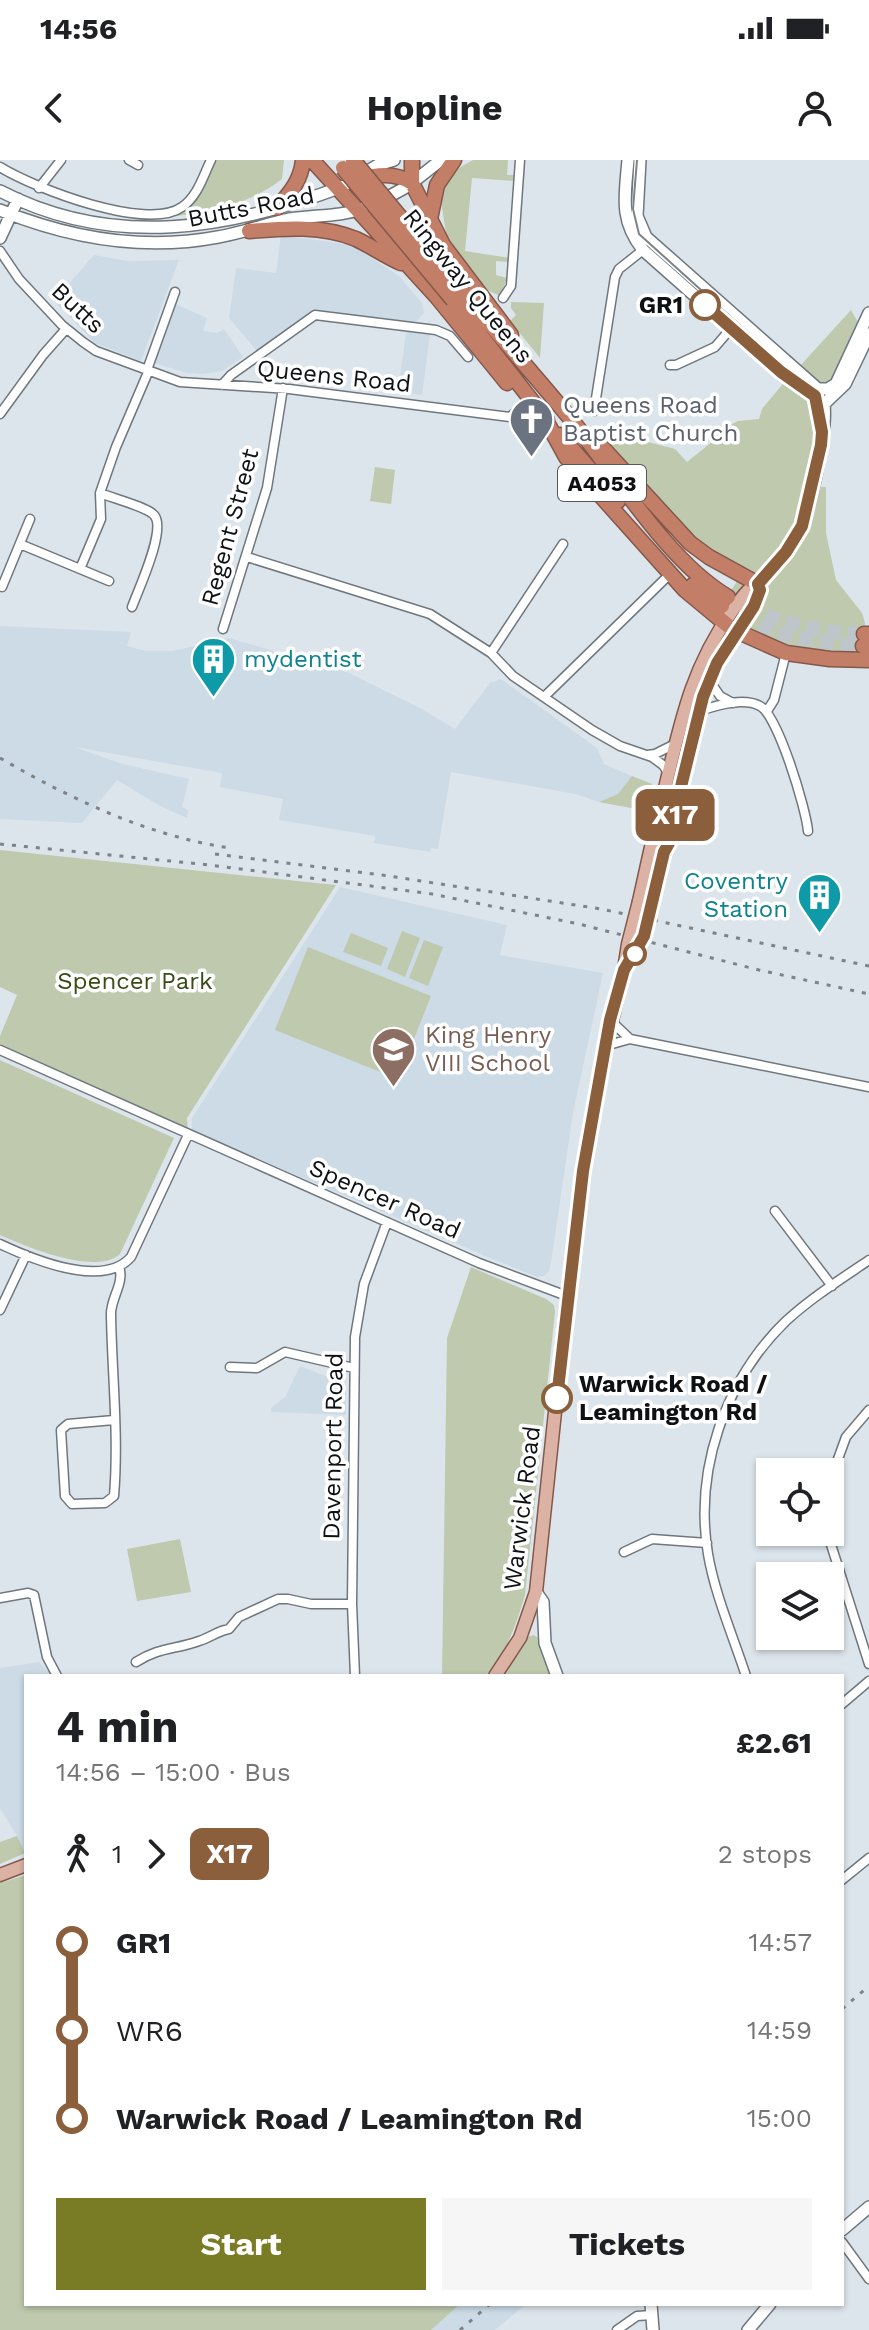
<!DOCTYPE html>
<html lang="en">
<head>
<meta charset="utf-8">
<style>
	:root { --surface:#fff; --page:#f6f6f6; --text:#202124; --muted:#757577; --accent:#797c25 }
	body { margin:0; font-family:"Work Sans",sans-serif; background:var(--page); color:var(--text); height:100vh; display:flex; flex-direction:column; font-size:30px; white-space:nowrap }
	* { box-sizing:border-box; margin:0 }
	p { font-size:26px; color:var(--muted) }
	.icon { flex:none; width:44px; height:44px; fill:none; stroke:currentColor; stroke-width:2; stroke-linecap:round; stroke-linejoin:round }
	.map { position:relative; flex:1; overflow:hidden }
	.drawer { position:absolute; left:24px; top:1514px; width:820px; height:632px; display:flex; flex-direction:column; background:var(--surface); border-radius:0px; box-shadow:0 2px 6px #0004 }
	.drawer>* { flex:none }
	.badge { padding:0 16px; border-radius:12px; font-size:28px; line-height:52px }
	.tools { position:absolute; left:756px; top:1298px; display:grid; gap:16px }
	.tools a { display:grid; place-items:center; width:88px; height:88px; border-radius:0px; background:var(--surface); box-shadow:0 2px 6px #0004; font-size:40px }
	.map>.badge { position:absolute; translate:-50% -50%; box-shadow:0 0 0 4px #fff }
	.legs { display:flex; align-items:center; gap:12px; height:88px; padding:0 32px; font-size:26px }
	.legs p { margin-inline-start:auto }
	.overview { display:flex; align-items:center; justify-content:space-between; height:136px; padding:0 32px }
	h1 { font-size:44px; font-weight:700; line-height:60px }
	.primary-button { display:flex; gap:16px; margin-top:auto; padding:16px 32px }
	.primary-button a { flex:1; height:92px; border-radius:0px; background:var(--accent); color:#fff; font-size:32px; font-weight:700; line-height:92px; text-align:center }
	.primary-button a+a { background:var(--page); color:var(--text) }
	ul { padding:0 32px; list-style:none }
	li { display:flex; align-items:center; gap:28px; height:88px; font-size:30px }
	li i { display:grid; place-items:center; width:12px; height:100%; margin:0 10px; background:currentColor }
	li i::after { content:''; width:20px; height:20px; margin:-10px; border:6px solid; border-radius:50%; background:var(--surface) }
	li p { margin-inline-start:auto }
	li:first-child i { background:linear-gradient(#0000 50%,currentColor 0) }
	li:last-child i { background:linear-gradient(currentColor 50%,#0000 0) }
	.status { display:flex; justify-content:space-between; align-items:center; height:56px; padding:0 40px; background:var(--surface); direction:ltr }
	.status svg { height:22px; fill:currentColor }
	header { display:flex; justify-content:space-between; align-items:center; height:104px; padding:0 32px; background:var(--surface); font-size:36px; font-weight:700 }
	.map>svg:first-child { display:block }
	.built { fill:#ccdbe6 }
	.green { fill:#bec9ae }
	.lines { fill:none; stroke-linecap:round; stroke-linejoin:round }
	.highway-tunnel { stroke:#bec5cb; stroke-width:14; stroke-dasharray:14 7; stroke-linecap:butt }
	.street-casing { stroke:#6f777d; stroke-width:11 }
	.secondary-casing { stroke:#6f777d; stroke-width:14 }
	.primary-casing { stroke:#84584a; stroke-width:15 }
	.highway-casing { stroke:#84584a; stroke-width:17 }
	.street { stroke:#fff; stroke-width:8 }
	.secondary { stroke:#fff; stroke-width:11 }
	.primary { stroke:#dbb2a4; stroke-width:12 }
	.highway { stroke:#c37e68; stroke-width:14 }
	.tram { stroke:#7d8388; stroke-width:2 }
	.rail { stroke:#7d8388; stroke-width:3; stroke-dasharray:4 8; stroke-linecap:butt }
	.primary-bridge-casing { stroke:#84584a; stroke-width:15; stroke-linecap:butt }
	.highway-bridge-casing { stroke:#84584a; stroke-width:17; stroke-linecap:butt }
	.primary-bridge { stroke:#dbb2a4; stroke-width:12 }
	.highway-bridge { stroke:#c37e68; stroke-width:14 }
	.line-1-casing { stroke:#fff; stroke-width:18 }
	.line-1 { stroke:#8b5e3c; stroke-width:12 }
	.stop-1-dot { fill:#fff; stroke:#8b5e3c; stroke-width:4 }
	.labels { text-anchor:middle; stroke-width:7; stroke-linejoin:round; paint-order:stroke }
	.shield { fill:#fff; stroke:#56585a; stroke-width:2 }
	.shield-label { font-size:22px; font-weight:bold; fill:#0e1113 }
	.street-label { font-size:24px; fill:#0e1113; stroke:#fff }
	.stop-label { font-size:24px; font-weight:bold; fill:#0e1113; stroke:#fff; text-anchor:end }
	.worship-label { font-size:24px; fill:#5b616d; stroke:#fff; text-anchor:start }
	.culture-label { font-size:24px; fill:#0d838f; stroke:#fff; text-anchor:start }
	.park-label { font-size:24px; fill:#394c14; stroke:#fff }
	.education-label { font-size:24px; fill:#785e54; stroke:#fff; text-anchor:start }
</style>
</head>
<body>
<div class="status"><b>14:56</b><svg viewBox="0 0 49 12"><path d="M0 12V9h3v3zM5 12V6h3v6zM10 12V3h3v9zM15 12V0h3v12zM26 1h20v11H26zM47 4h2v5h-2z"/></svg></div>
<header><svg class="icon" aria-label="back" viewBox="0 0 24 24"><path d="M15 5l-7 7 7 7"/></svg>Hopline<svg class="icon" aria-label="person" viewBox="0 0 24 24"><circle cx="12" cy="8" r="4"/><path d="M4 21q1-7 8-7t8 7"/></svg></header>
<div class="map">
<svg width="869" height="2170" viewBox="0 0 869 2170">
	<rect width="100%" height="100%" fill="#dde5ec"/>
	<path class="built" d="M281 75 352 85 399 116 422 143 424 153 416 162 316 151 258 192 229 158 236 108 276 113Z
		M94 95 128 101 179 100 141 201 95 183 54 141Z
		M173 143 207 158 203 171 217 173 224 169 243 197 222 211 203 214 187 213 151 202Z
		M406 172 430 175 422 235 398 232Z
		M0 466 131 472 127 486 146 491H172L229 478 349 513 422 549 455 569 490 523 501 519 597 588 604 604 632 616 618 634 599 642 575 634 451 612 438 689 431 688 430 692 374 683 375 676 279 660 283 639 220 627 222 613 74 587 123 604 189 619 182 647 188 650 187 658 160 646 117 620 82 663 0 659Z
		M340 727 507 765 500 795 603 813 573 953 551 1103 549 1111 544 1116 537 1117 490 1098 192 970V958Z
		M300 1206 346 1224V1255L271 1252V1248L285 1237Z
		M39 1502 52 1516H26L25 1693 17 1676 0 1648V1508Z
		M460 2144H526L495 2170H431Z"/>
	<path class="green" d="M217 0H284L282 19C249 45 210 52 169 57 199 44 203 27 217 0Z
		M473 0H508L507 15H516L515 21 472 18 465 91 510 98 509 102 496 101V115L507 118 500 136 487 130 465 108 447 79 440 35 450 13Z
		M511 142 544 143 540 198 510 161 516 155 511 148Z
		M851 150 859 164C851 183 843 222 820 225L800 206Z
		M786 220C793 227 803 233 809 241 826 266 805 343 793 369L802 378 814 352 821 327H826V373L836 420 862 453 865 463 862 492C849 492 836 493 823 492 784 490 750 473 717 453L741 415 688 375 595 268 675 289 687 302 718 277 716 273 738 261 759 259 762 249Z
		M375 307 395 310 391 344 370 341Z
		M632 616 652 624 642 650 599 642 618 634Z
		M0 690 336 725 187 958 188 975 0 890V876L17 835 0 827Z
		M402 771 420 778 405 817 387 809Z
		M351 773 388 788 381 806 343 792Z
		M424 780 443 787 428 826 409 818Z
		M308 787 431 836 398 919 275 870Z
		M0 900 174 978 120 1094C96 1116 27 1087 0 1075Z
		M471 1107 546 1139 554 1145 555 1152 525 1435C516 1464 507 1494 485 1516H442L447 1178Z
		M180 1379 191 1432 137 1441 127 1389Z
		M534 1475 541 1480 557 1516H495L527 1477Z
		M17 1676 25 1693 0 1704V1682Z
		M26 1715V2144H460L431 2170H0V1723Z"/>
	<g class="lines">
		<path class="highway-tunnel" d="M728 437C771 462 815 472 864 474
			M722 446C765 476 812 482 863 486"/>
		<defs>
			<path id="street" d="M129 0 138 5
				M0 7C34 28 147 72 182 47 198 36 203 16 211 0
				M39 28 61 0
				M0 91 19 119 62 165 83 182 96 191 180 222 289 229 510 257 517 251
				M503 138 511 126 520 0
				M670 205H676L715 187 739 159
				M147 210 175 132
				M222 225 231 215 315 155 436 170 450 176 468 197
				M594 251 615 117 619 109 643 90
				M0 254 43 195 66 169
				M100 333C112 338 147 347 154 355 167 369 138 430 132 447
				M20 384 109 421
				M247 397 430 454 491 493 513 516 592 570 620 586 652 597 663 605 669 614
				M80 409 101 359 100 333 116 287 149 210
				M2 427 30 359
				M223 469 267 328 283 228
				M491 493 563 384
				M709 520 720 536 733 543
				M544 537 670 414
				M767 551 774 540 786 493
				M682 557C703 550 739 535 760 546 778 555 806 649 808 671
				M647 595 655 594 675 584
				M611 861 630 879
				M605 886 630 879 869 927
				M0 890 479 1103 567 1136
				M775 1051 832 1126
				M0 1084C32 1099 103 1129 131 1097L188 975
				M0 1150 26 1095
				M230 1207 257 1208 285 1192 354 1208
				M114 1260 68 1264 61 1270 65 1336 72 1344 105 1343 114 1336C119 1276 112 1214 111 1155 110 1139 125 1123 119 1107
				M830 1321 846 1277 869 1250
				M827 1372 869 1504
				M624 1392 652 1379 707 1383
				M0 1438 28 1433 34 1435 47 1497 57 1516
				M136 1502C160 1487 174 1490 199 1481 210 1478 217 1471 229 1469L239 1457 278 1439H288L311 1444H352
				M355 1516 352 1444 355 1177 364 1124 387 1062
				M746 1516C733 1476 715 1435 708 1394 694 1310 725 1220 786 1161 811 1138 841 1119 869 1100
				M842 1544 869 1521
				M842 1720 869 1698
				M842 2082 869 2119
				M617 2170 637 2156 652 2155"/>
			<path id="secondary" d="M628 0C625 36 619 60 643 90L781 212 815 236
				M640 0 637 56 646 77 818 229
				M358 17 378 5 394 0
				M0 31C113 90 230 69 344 26
				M379 42 408 26 441 0
				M0 50C69 78 144 91 218 77 242 73 266 64 290 59 313 55 341 57 363 48
				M0 78 18 39
				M818 229H828L836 224 869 153
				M824 244 845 224 869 174
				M758 424C772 409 786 394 797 376 811 352 827 271 824 244
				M536 1432 543 1442 545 1483 557 1516
				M842 2070 869 2047
				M651 2144 653 2170
				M748 2170 770 2144"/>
			<path id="primary" d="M658 656C678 580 685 517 732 451 740 441 746 429 758 424
				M639 741 653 678
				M652 743 664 692 674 672 675 651 703 537 717 503 754 446 760 430 758 424
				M495 1516 520 1478 536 1432 565 1157 583 1011 602 902 624 810 628 784
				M0 1715 26 1705"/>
			<path id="highway" d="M312 0 436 136 507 223
				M412 0V23L443 85 511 175
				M359 20C377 14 394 12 412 23
				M277 48C290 33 301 21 303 0
				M430 59 437 25 454 0
				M249 71C285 68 322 65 356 79 371 86 385 96 401 103
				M463 133C501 178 541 222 578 268 620 321 670 403 728 437
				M453 140 547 260
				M543 255 566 297 685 430 732 469 786 493 830 499 869 500
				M560 275 618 341
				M600 285 690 383 709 397 758 424
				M693 425 722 446
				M864 474H869
				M863 486H869"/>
		</defs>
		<use href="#street" class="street-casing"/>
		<use href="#secondary" class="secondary-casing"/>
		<use href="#primary" class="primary-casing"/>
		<use href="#highway" class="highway-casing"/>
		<use href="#street" class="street"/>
		<use href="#secondary" class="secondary"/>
		<use href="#primary" class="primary"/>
		<use href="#highway" class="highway"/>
		<path class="tram" d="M637 0 633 49 639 74 772 194"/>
		<path class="rail" d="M0 598C71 639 148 676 230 688
			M0 684 210 705 432 734 579 764 759 810 869 834
			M215 694 389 716 601 749 869 806
			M842 1849 869 1826
			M460 2170 490 2144"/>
		<defs>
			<path id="primary-bridge" d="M628 784 639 741
				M639 787 652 743"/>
			<path id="highway-bridge" d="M353 0 463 133
				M343 8 453 140"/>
		</defs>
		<use href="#primary-bridge" class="primary-bridge-casing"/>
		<use href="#highway-bridge" class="highway-bridge-casing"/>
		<use href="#primary-bridge" class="primary-bridge"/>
		<use href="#highway-bridge" class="highway-bridge"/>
	</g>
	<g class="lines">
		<defs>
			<path id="line-1" d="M557 1238 583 1011 610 860 624 810 644 776 664 692 674 674 675 651 703 537 717 503 754 446 760 430 758 424 786 392 802 366 821 285 822 272 815 236 781 212 705 145"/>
		</defs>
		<use href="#line-1" class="line-1-casing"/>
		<use href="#line-1" class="line-1"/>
	</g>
	<defs>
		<symbol id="church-pin" viewBox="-11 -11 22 30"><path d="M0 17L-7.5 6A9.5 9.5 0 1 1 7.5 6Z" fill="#6b7280" stroke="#fff"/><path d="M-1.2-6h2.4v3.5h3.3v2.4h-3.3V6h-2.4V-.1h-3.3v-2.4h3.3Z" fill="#fff"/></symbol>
		<symbol id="building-pin" viewBox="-11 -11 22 30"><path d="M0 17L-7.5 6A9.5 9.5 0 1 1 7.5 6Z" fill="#0f9aa8" stroke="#fff"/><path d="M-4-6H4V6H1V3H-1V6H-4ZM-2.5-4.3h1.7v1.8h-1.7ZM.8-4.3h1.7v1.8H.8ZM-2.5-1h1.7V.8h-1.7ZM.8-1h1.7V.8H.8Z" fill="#fff"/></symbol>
		<symbol id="school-pin" viewBox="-11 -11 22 30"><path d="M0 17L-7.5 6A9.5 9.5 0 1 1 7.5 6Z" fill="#8d6e63" stroke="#fff"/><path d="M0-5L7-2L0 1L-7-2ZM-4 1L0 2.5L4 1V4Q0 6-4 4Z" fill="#fff"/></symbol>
	</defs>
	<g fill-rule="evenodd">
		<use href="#church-pin" x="506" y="234" width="51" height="69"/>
		<use href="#building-pin" x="188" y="474" width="51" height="69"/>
		<use href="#building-pin" x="794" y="710" width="51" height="69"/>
		<use href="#school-pin" x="368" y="864" width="51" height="69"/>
	</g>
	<g class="stop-1-dot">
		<circle cx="705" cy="145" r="14"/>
		<circle cx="635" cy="794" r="10"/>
		<circle cx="557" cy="1238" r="14"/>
	</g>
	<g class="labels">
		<rect class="shield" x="558" y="305" width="88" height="36" rx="6"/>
		<g class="shield-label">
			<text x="602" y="331">A4053</text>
		</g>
		<g class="street-label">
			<text transform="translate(251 47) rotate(-11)" y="8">Butts Road</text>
			<text transform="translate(468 126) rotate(51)" y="8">Ringway Queens</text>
			<text transform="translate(78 148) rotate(43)" y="8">Butts</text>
			<text transform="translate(334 216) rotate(6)" y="8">Queens Road</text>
			<text transform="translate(230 367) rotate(-75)" y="8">Regent Street</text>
			<text transform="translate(385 1039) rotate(24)" y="8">Spencer Road</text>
			<text transform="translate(333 1286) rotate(-89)" y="8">Davenport Road</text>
			<text transform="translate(522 1348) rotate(-83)" y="8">Warwick Road</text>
		</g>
		<g class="stop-label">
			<text x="683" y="153">GR1</text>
			<text x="579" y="1232" text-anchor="start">Warwick Road /<tspan x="579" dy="28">Leamington Rd</tspan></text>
		</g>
		<g class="worship-label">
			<text x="563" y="253">Queens Road<tspan x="563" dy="28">Baptist Church</tspan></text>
		</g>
		<g class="culture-label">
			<text x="244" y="507">mydentist</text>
			<text x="788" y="729" text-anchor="end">Coventry<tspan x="788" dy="28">Station</tspan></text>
		</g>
		<g class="park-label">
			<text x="135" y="829">Spencer Park</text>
		</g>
		<g class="education-label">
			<text x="425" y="883">King Henry<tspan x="425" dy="28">VIII School</tspan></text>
		</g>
	</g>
</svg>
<div class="tools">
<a><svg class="icon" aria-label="locate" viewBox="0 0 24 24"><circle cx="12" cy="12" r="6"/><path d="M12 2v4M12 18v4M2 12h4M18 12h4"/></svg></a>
<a><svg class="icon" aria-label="layers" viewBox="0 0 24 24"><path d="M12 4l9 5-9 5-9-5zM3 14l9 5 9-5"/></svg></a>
</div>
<b class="badge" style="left:675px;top:655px;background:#8b5e3c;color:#fff">X17</b>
<section class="drawer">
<div class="overview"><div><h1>4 min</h1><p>14:56 – 15:00 · Bus</p></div><b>£2.61</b></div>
<div class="legs"><svg class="icon" aria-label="walk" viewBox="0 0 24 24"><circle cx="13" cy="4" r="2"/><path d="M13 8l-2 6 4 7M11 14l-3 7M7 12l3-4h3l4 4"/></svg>1<svg class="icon" aria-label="forward" viewBox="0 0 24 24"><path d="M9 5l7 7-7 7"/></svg><b class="badge" style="background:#8b5e3c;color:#fff">X17</b><p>2 stops</p></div>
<ul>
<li><i style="color:#8b5e3c"></i><b>GR1</b><p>14:57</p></li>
<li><i style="color:#8b5e3c"></i><span>WR6</span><p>14:59</p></li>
<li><i style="color:#8b5e3c"></i><b>Warwick Road / Leamington Rd</b><p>15:00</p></li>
</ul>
<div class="primary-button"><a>Start</a><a>Tickets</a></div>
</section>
</div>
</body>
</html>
